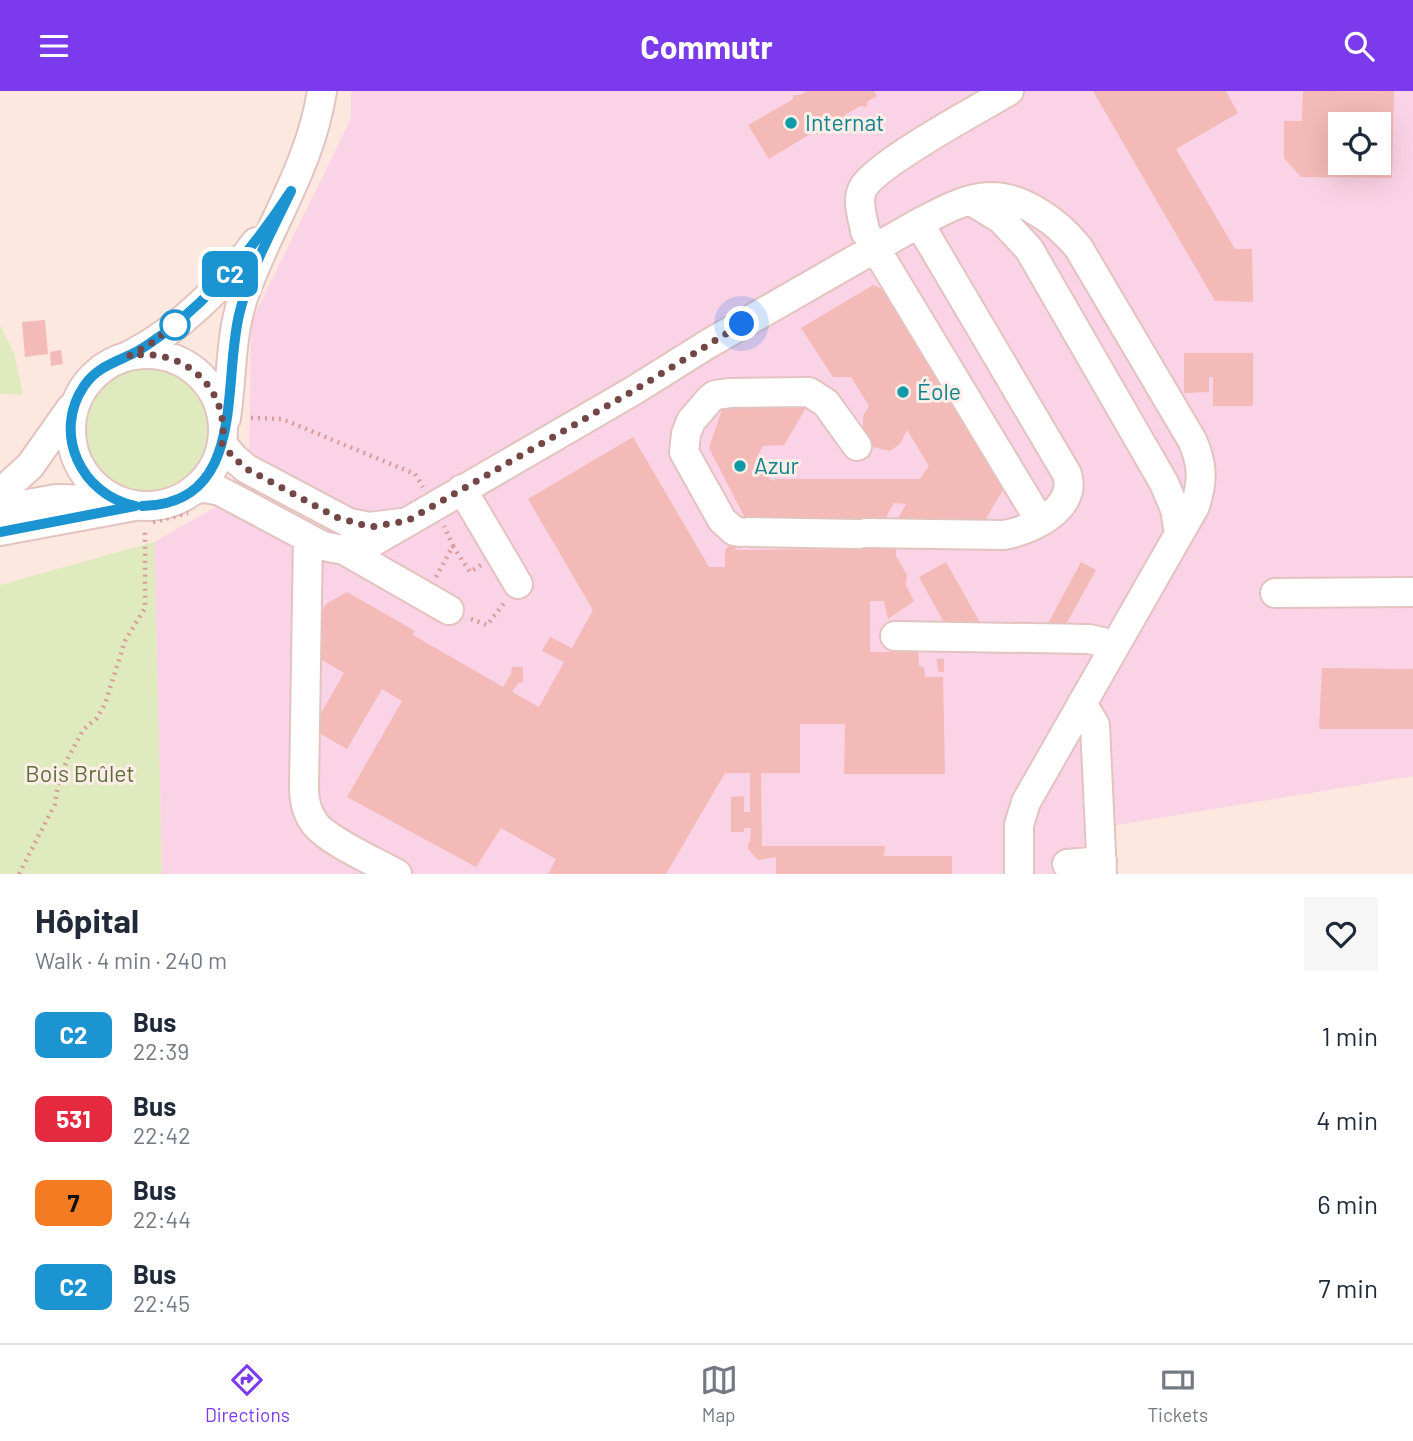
<!DOCTYPE html>
<html lang="en">
<head>
<meta charset="utf-8">
<style>
	:root { --surface:#fff; --page:#f6f6f7; --text:#1f2937; --muted:#747a83; --line:#e0e1e3; --accent:#7c3aed }
	body { margin:0; font-family:Barlow,sans-serif; background:var(--page); color:var(--text); height:100vh; display:flex; flex-direction:column; font-size:26px; white-space:nowrap }
	* { box-sizing:border-box; margin:0 }
	p { font-size:23px; color:var(--muted) }
	.icon { flex:none; width:38px; height:38px; fill:none; stroke:currentColor; stroke-width:2; stroke-linecap:round; stroke-linejoin:round }
	.map { position:relative; height:783px; overflow:hidden }
	.side { display:flex; flex-direction:column; background:var(--surface); flex:1 }
	.side>* { flex:none }
	.badge { padding:0 14px; border-radius:10px; font-size:24px; line-height:46px }
	.tools { position:absolute; left:1328px; top:21px; display:grid; gap:14px }
	.tools a { display:grid; place-items:center; width:63px; height:63px; border-radius:0px; background:var(--surface); box-shadow:0 7px 28px #0002; font-size:35px }
	.you { position:absolute; width:35px; height:35px; margin:-18px; border:5px solid #fff; border-radius:50%; background:#1a73e8; box-shadow:0 0 0 10px #1a73e833 }
	.map>.badge { position:absolute; translate:-50% -50%; box-shadow:0 0 0 4px #fff }
	.round { display:grid; place-items:center; flex:none; width:74px; height:74px; border-radius:0px; background:var(--page) }
	.overview { display:flex; align-items:center; justify-content:space-between; height:119px; padding:0 35px }
	h1 { font-size:33px; font-weight:700; line-height:52px }
	ul { padding:0; list-style:none }
	li { display:flex; align-items:center; gap:21px; height:84px; padding:0 35px }
	li div { flex:1 }
	li b { display:block; font-size:26px }
	li em { font-style:normal }
	li .badge { min-width:77px; font-weight:700; text-align:center }
	header { display:flex; justify-content:space-between; align-items:center; height:91px; padding:0 35px; background:var(--accent); color:#fff; font-size:32px; font-weight:700 }
	.tab-bar { display:flex; justify-content:space-around; align-items:center; height:98px; border-top:2px solid var(--line); background:var(--surface); font-size:19px; color:var(--muted) }
	.tab-bar a { display:grid; justify-items:center; gap:4px }
	.tab-bar .active { color:var(--accent) }
	.map>svg:first-child { display:block }
	.medical { fill:#fbd3e6; fill-rule:evenodd }
	.green { fill:#e0eabf }
	.building { fill:#f3bab7; fill-rule:evenodd }
	.lines { fill:none; stroke-linecap:round; stroke-linejoin:round }
	.minor-casing { stroke:#e3c3bf; stroke-width:32 }
	.path { stroke:#d89d9b; stroke-width:4.5; stroke-dasharray:2 5; stroke-linecap:butt }
	.minor { stroke:#fff; stroke-width:28 }
	.line-casing { stroke:#fff; stroke-width:16 }
	.line { stroke:#1c94d2; stroke-width:10 }
	.walk { stroke:#744747; stroke-width:7; stroke-dasharray:0 12.6 }
	.culture-dot { fill:#0f9aa8; stroke:#ffede7; stroke-width:2.5 }
	.stop-dot { fill:#fff; stroke:#1c94d2; stroke-width:3.5 }
	.labels { text-anchor:middle; stroke-width:6; stroke-linejoin:round; paint-order:stroke }
	.culture-label { font-size:23px; fill:#0d838f; stroke:#ffede7; text-anchor:start }
	.park-label { font-size:23px; fill:#5c6f3a; stroke:#ffede7 }
</style>
</head>
<body>
<header><svg class="icon" aria-label="menu" viewBox="0 0 24 24"><path d="M4 6h16M4 12h16M4 18h16"/></svg>Commutr<svg class="icon" aria-label="search" viewBox="0 0 24 24"><circle cx="10" cy="10" r="6"/><path d="M15 15l6 6"/></svg></header>
<div class="map">
<svg width="1413" height="783" viewBox="0 0 1413 783">
	<rect width="100%" height="100%" fill="#fde8e0"/>
	<path class="medical" d="M351 0H1413V685L1105 736 1108 783H162L154 451 214 417 249 364 251 231 351 28ZM1340 33H1379V72H1340Z"/>
	<path class="green" d="M0 234 14 262 23 304 0 303Z
		M78 339a68 68 0 1 1 136 0a68 68 0 1 1-136 0Z
		M154 451 162 783H0V494Z"/>
	<path class="building" d="M807 0H874L877 5 868 10 866 16 860 15 845 24 842 30 835 29 820 38 818 43 812 42 769 68 748 34 792 9 794 4H800Z
		M1093 0H1226L1238 22 1176 58 1235 158H1252L1253 211 1215 210Z
		M1303 0H1394L1392 87 1301 86 1284 67V30H1302ZM1340 33H1379V72H1340Z
		M873 194 890 201 1003 399 985 429 898 428 906 413 894 412 884 430H865L866 458H896V465L907 484 906 494 914 510 888 528 884 510H870V561H918L919 575 924 576 925 586H943L945 683H844L845 633H800V682H761L762 755H885L884 765H952V783H776V766L758 769 748 758V752H750L751 737H744V741H731V706L744 705V721H750V682H725L666 783H548L556 768 501 737 476 776 347 706 402 610 382 598 347 658 312 638 344 582 312 563 311 540 326 513 347 501 415 540 413 544 503 596 511 583 512 576H523V591L518 592 512 601 539 616 564 571 542 560 550 546 572 557 593 519 528 408 633 346 709 476H725V460L747 431 709 357 724 312H809L784 354 763 355 757 366 766 385 773 390 776 388H920L929 375 907 339 900 353 890 360 873 356 863 342V325L869 315 851 286H833L801 237ZM757 430H859V458L735 459Z
		M45 229 48 263 25 266 22 231Z
		M61 259 63 273 51 275 50 261Z
		M1184 262H1253V315H1213V286H1209V301L1184 302Z
		M946 471 982 535 947 537 919 486Z
		M1081 471 1096 479 1064 537 1046 536Z
		M937 568H944V581H938Z
		M1322 577 1413 578V638H1319Z"/>
	<g class="lines">
		<defs>
			<path id="minor" d="M1009 0C980 17 877 72 863 97 856 110 863 127 865 140L1040 430
				M970 109 1001 128 1029 158 1164 392 1175 418 1179 443
				M71 339a76 76 0 1 1 152 0a76 76 0 1 1-152 0Z
				M132 263C180 238 224 194 256 151
				M226 327C232 288 230 248 242 210 266 138 310 78 322 0
				M222 353 234 367 247 378 349 432 370 436 401 432
				M195 398 206 397 220 400 321 454C337 459 349 460 366 455L633 300 708 253 919 132C965 108 994 92 1041 123 1056 132 1067 143 1078 156L1192 349C1203 373 1203 391 1195 415L1026 711 1019 734V783
				M462 398 518 493
				M0 402 30 375 71 317
				M0 418 56 408 105 409
				M0 440 135 415
				M740 441 734 440 722 429 684 361 686 343 691 330 710 308 715 304 730 302 809 301 826 312 857 355
				M749 441 859 443
				M866 442 1004 444C1032 439 1078 417 1067 383L919 132
				M308 447 304 697C304 711 307 723 316 734 330 751 376 771 397 783
				M346 460 449 519
				M1275 502 1413 501
				M895 545 1089 548 1115 554
				M1082 612 1095 634 1102 783
				M1067 773 1102 770"/>
		</defs>
		<use href="#minor" class="minor-casing"/>
		<path class="path" d="M251 327 282 328 415 383 423 396
			M153 431 188 422
			M453 455 470 481 481 474
			M436 486 453 455 444 435
			M471 528 487 534 505 511
			M19 783 55 713 58 693 68 667 83 639 97 627 105 613 125 550 145 517V438"/>
		<use href="#minor" class="minor"/>
	</g>
	<g class="lines">
		<defs>
			<path id="line" d="M0 441 135 415C81 404 52 342 84 295 96 277 113 272 132 263 143 258 153 250 163 243 216 202 255 155 291 100 272 140 249 181 239 224 222 295 247 413 142 415"/>
		</defs>
		<use href="#line" class="line-casing"/>
		<use href="#line" class="line"/>
		<path class="walk" d="M175 234 178 231 150 253 129 265C182 255 231 297 222 353L234 367 247 378 336 426 370 436 407 430 633 300 742 233"/>
	</g>
	<g class="culture-dot">
		<circle cx="791" cy="32" r="7"/>
		<circle cx="903" cy="301" r="7"/>
		<circle cx="740" cy="375" r="7"/>
	</g>
	<circle class="stop-dot" cx="175" cy="234" r="14"/>
	<g class="labels">
		<g class="culture-label">
			<text x="805" y="40">Internat</text>
			<text x="917" y="309">Éole</text>
			<text x="754" y="383">Azur</text>
		</g>
		<g class="park-label">
			<text x="80" y="691">Bois Brûlet</text>
		</g>
	</g>
</svg>
<div class="tools">
<a><svg class="icon" aria-label="locate" viewBox="0 0 24 24"><circle cx="12" cy="12" r="6"/><path d="M12 2v4M12 18v4M2 12h4M18 12h4"/></svg></a>
</div>
<div class="you" style="left:742px;top:233px"></div>
<b class="badge" style="left:230px;top:183px;background:#1c94d2;color:#fff">C2</b>
</div>
<section class="side">
<div class="overview"><div><h1>Hôpital</h1><p>Walk · 4 min · 240 m</p></div><a class="round"><svg class="icon" aria-label="heart" viewBox="0 0 24 24"><path d="M12 20l-8-8c-3-5 5-10 8-4 3-6 11-1 8 4z"/></svg></a></div>
<ul>
<li><span class="badge" style="background:#1c94d2;color:#fff">C2</span><div><b>Bus</b><p>22:39</p></div><em>1 min</em></li>
<li><span class="badge" style="background:#e5293f;color:#fff">531</span><div><b>Bus</b><p>22:42</p></div><em>4 min</em></li>
<li><span class="badge" style="background:#f47b21;color:#111">7</span><div><b>Bus</b><p>22:44</p></div><em>6 min</em></li>
<li><span class="badge" style="background:#1c94d2;color:#fff">C2</span><div><b>Bus</b><p>22:45</p></div><em>7 min</em></li>
</ul>
</section>
<nav class="tab-bar">
<a class="active"><svg class="icon" aria-label="directions" viewBox="0 0 24 24"><path d="M12 3l9 9-9 9-9-9zM9 14v-3h6M13 9l2 2-2 2"/></svg>Directions</a>
<a><svg class="icon" aria-label="map" viewBox="0 0 24 24"><path d="M3 6l6-2 6 2 6-2v14l-6 2-6-2-6 2zM9 4v14M15 6v14"/></svg>Map</a>
<a><svg class="icon" aria-label="tickets" viewBox="0 0 24 24"><path d="M3 7h18v10H3zM15 7v10"/></svg>Tickets</a>
</nav>
</body>
</html>
